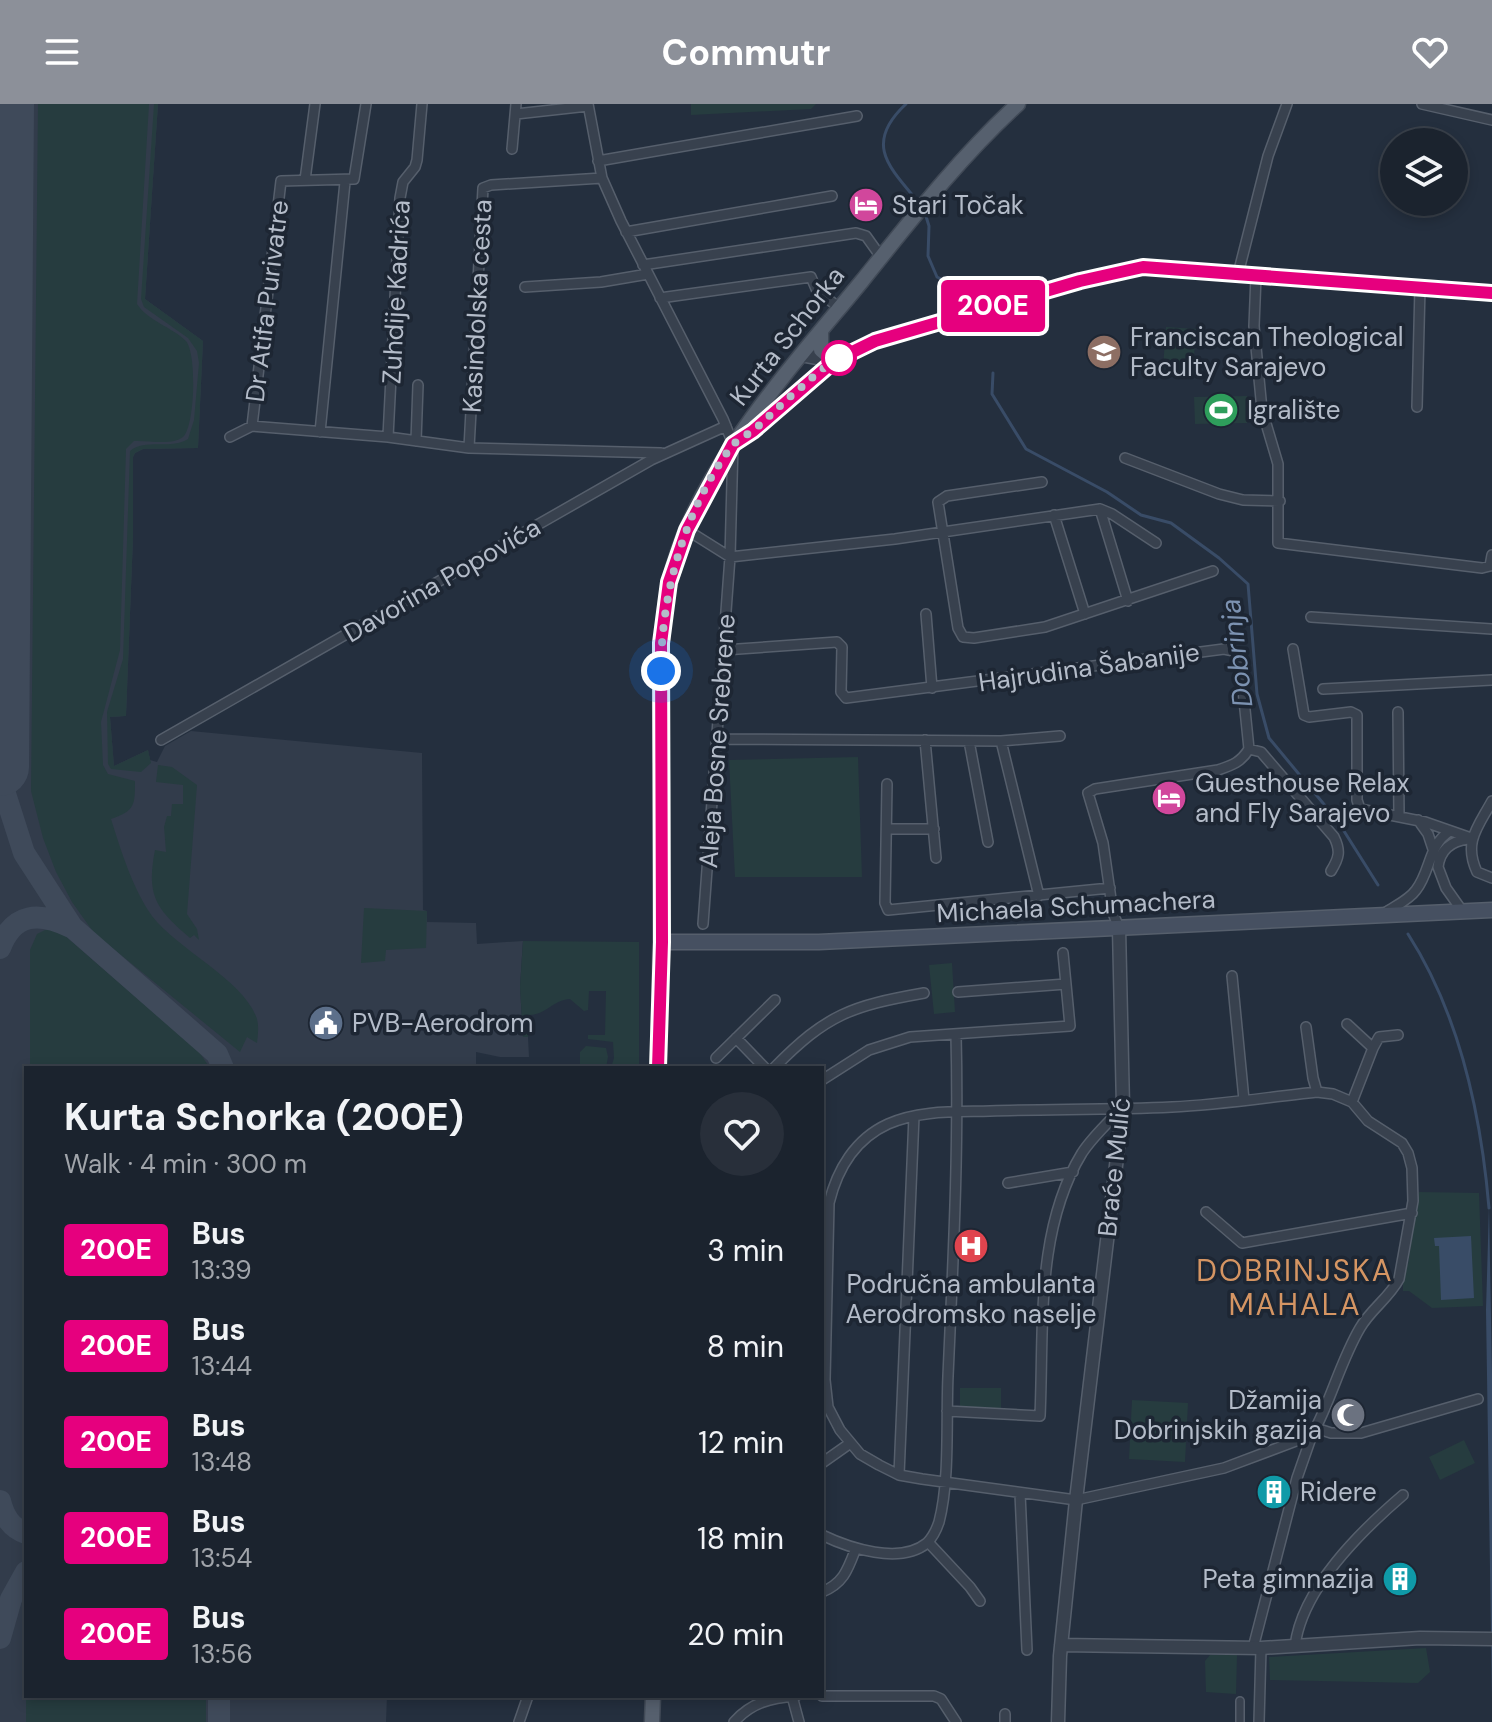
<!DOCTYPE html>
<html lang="en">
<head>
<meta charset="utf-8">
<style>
	:root { --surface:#1b232e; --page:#282f3a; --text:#f1f3f6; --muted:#a0a4aa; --line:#39404a; --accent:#8c9099 }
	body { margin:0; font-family:"DM Sans",sans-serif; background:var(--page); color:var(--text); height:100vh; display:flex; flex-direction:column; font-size:30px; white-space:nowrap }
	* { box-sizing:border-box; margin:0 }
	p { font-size:26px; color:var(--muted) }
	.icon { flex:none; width:44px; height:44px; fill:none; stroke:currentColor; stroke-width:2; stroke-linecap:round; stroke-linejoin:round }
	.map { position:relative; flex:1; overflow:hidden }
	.details { position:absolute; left:24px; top:962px; width:800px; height:632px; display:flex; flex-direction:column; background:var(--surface); border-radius:0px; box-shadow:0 4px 12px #0003,0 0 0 2px var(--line) }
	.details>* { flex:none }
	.badge { padding:0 16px; border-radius:6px; font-size:28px; line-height:52px }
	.tools { position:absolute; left:1380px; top:24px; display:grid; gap:16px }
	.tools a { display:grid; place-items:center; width:88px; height:88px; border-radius:50%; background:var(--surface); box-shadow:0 4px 12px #0003,0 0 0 2px var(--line); font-size:40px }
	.you { position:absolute; width:40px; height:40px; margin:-20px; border:6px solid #fff; border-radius:50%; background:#1a73e8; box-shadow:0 0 0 12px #1a73e833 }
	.map>.badge { position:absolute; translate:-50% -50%; box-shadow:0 0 0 4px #fff }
	.round { display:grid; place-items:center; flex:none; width:84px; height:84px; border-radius:42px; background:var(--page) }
	.headline { display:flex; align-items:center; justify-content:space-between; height:136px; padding:0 40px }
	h1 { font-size:38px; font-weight:700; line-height:60px }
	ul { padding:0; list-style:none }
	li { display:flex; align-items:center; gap:24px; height:96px; padding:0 40px }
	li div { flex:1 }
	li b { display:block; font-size:30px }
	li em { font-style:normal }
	li .badge { min-width:88px; font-weight:700; text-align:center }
	header { display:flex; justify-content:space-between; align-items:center; height:104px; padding:0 40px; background:var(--accent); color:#fff; font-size:36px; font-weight:700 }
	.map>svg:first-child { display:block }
	.airport { fill:#323c4b }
	.green { fill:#263c3f }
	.water { fill:#394c67 }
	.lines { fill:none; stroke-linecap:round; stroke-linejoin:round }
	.stream { stroke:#394c67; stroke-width:3 }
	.taxiway { stroke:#3f4a5a; stroke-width:22 }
	.runway { stroke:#3f4a5a; stroke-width:58 }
	.pedestrian-casing { stroke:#565f6c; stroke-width:10 }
	.minor-casing { stroke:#565f6c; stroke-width:12 }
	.tertiary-casing { stroke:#565f6c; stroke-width:15 }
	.secondary-casing { stroke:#565f6c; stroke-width:17 }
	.primary-casing { stroke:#414a57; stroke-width:17 }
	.pedestrian { stroke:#38414e; stroke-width:7 }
	.minor { stroke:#38414e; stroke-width:9 }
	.tertiary { stroke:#38414e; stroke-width:12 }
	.secondary { stroke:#465061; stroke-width:14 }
	.primary { stroke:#56606e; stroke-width:14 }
	.line-casing { stroke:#fff; stroke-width:18 }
	.line { stroke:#e6007e; stroke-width:12 }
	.walk { stroke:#b4bcc9; stroke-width:8; stroke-dasharray:0 14.4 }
	.stop-dot { fill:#fff; stroke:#e6007e; stroke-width:4 }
	.labels { text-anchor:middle; stroke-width:7; stroke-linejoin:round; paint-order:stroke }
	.poi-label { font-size:26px; fill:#b4bcc9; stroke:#1d2633; text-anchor:start }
	.street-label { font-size:26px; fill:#b4bcc9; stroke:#1d2633 }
	.water-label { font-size:28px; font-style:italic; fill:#7c92b1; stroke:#1d2633 }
	.quarter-label { font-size:30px; letter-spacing:2px; fill:#d59563; stroke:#1d2633 }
</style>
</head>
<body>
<header><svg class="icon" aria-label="menu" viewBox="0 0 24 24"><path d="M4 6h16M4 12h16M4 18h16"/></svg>Commutr<svg class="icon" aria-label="heart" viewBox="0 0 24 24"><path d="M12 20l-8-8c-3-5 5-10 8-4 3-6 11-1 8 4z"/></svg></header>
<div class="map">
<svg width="1492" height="1618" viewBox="0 0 1492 1618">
	<rect width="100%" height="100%" fill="#242f3e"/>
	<path class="airport" d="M0 0H158L145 195 203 237 198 344 143 345 135 349 133 353V434L126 612 110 613 114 662 148 646 150 656 157 658 165 642 191 627 422 649 423 806 427 807V818L476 819 477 840 523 837 520 883 523 932 528 933 529 953H500L476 948V964H26V1592H387L386 1618H0Z"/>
	<path class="green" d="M38 0H149L137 200C148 217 172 223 186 237 197 250 195 322 183 333 172 342 148 336 134 337L126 345 120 546 101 618 103 661 108 670 135 677C135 701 135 707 111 715 121 747 133 785 152 812 177 845 245 877 257 915 259 923 258 931 257 939L247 933 240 948 94 829 72 798 56 768 43 734 31 687Z
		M154 0H158L145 195 203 237 198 344 143 345 135 349 133 353V434L126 612 110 613 114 662 148 646 151 659 141 668 111 665 108 660 107 608 123 555 130 347C145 334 170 346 188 335L194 316 199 259 197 247 188 234 144 203 141 195Z
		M691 0H816L811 5 691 11Z
		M1166 223 1196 225 1193 267 1163 264Z
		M1247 292V319L1195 320 1194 293Z
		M858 653 862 773H735L729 656Z
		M158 661 172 663 197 681 187 810 197 825 199 836 194 831 190 834C156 805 146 792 155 746L166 748 164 723 167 712H171L172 700H183V681L156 678Z
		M364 804 427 807 426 844 386 846 385 857 361 859Z
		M45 826H54L63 830 199 948 210 964H30V846L37 830Z
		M523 837 639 838V964H611L614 954 613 938 588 935V931H605L606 887H589L588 906 584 907 570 895C553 896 547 910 530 911L528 933H523L520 883Z
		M952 859 955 908 934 910 929 861Z
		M586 942 606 944 608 953 606 964H580V948Z
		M1419 1088 1479 1089 1483 1202 1432 1204 1409 1187H1403V1169L1408 1160Z
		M960 1284H1001V1306L960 1304Z
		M1132 1296 1188 1299 1185 1358 1129 1355Z
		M1464 1336 1475 1359 1440 1376 1429 1353Z
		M1426 1544 1430 1568 1418 1579 1270 1576 1269 1553Z
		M1210 1551H1237L1236 1590 1206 1588 1205 1557Z
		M26 1592H206V1618H26Z"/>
	<path class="water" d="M1489 1102 1492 1270V1595L1486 1206Z
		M1471 1132 1474 1194 1441 1196 1439 1142H1435L1434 1134Z"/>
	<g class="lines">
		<path class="stream" d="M906 0C863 40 889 63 920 100
			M924 106 929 122 928 152 937 173 959 184 968 194
			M993 269 992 290 1026 345 1107 388 1141 411 1171 419 1219 454 1248 480 1257 590 1269 634 1337 716 1378 781
			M1408 830C1460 911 1481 1010 1489 1104"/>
		<path class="taxiway" d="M0 674 24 749 72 823 217 950 223 964
			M0 844C14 808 39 808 71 823
			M0 1397C4 1413 11 1424 26 1429
			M0 1534 11 1495 26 1468
			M219 1618V1592"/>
		<path class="runway" d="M0 663 5 0"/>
		<defs>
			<path id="pedestrian" d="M1240 1618V1597"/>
			<path id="minor" d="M588 0 602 74 621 117 723 315 733 340 730 453 703 820
				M1422 0 1492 16
				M516 10 588 2
				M512 45 516 0
				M598 57 857 12
				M305 76 315 0
				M626 128 832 92
				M643 161 856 129 866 132 881 153
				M1238 170 1268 52 1287 0
				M1256 172 1254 222 1262 306 1278 360V439L1482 464 1490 462 1492 451
				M525 183 601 178 648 170
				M660 194 811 173 817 187 840 204
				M1417 303 1420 183
				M252 322 281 77 354 75 366 0
				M320 328 345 78
				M230 333 252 322 388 333 469 344 661 349
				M388 333 400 94 403 78 415 63 417 56 422 0
				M416 337 418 281
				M469 344 483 84 491 81 602 74
				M1125 354 1219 390 1243 396 1280 397
				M1042 378 947 392 938 398 958 524 963 533 974 534 1045 523 1213 467
				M1100 405 1128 497
				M1054 411 1085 510
				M687 426 730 453 895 435 1100 405 1112 410 1156 439
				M926 510 932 584
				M1311 513 1492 525
				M1293 545 1304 611 1309 613 1351 608 1357 611V696L1360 705 1425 718 1471 734
				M724 546 837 538 842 543 841 588 846 594 1224 545 1234 547 1240 557 1249 645C1241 658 1233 661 1218 666L1095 685 1088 689 1103 739 1113 809 1119 824
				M1323 585 1492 576
				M1398 608 1399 712
				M718 635 1001 637 1060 632
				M161 636 651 356 726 322
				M925 636 936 754
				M969 637 988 738
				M1001 637 1039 792
				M1249 645 1261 648 1334 733C1341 747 1339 754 1331 767
				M887 680 885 799 888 806 1110 784
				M1492 697C1478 723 1463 738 1477 768L1492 774
				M1418 716 1428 730 1433 745
				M888 725H934
				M1463 808 1446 784 1438 763C1440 746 1451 737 1468 735
				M1385 809C1395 802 1409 796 1416 786 1431 767 1428 741 1450 727
				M1232 872 1244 996
				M958 888 1066 880
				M1347 920 1373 944 1352 998
				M1306 923 1313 974 1317 988
				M736 934 765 964
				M1373 944 1379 933 1398 931
				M716 954 775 896
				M774 964C827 910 851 902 924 889
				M822 976 869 946 910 933 1070 922 1063 849
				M1317 988 1333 990 1352 998 1368 1017 1402 1039 1408 1049 1412 1064 1413 1097 1399 1175C1389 1194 1371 1205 1360 1224 1340 1258 1331 1297 1312 1331L1224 1364 1076 1396 922 1375 899 1371 879 1361 860 1350 840 1326 828 1303 825 1276 829 1099C837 1066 855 1035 888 1020 919 1006 956 1008 990 1007 1050 1005 1111 1006 1172 1003 1220 1001 1269 993 1317 988Z
				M1008 1079 1073 1068
				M1206 1108 1242 1139 1412 1109
				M947 1307 1040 1312C1044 1225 1035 1126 1082 1049 1093 1032 1110 1017 1123 1003
				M1316 1324 1331 1329H1361L1478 1295
				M822 1359 849 1340
				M899 1371 914 1012
				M1020 1389 1027 1546
				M822 1431C849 1444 900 1461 927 1439 932 1434 937 1424 939 1418 950 1376 946 1315 948 1272 953 1158 959 1045 956 931
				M928 1438 970 1483 980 1497
				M822 1488C844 1479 848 1465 856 1444
				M1295 1542C1302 1484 1361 1427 1403 1391
				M1253 1544 1297 1374 1312 1331
				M792 1592 799 1618
				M822 1592H934L941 1595 956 1618
				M519 1618 528 1592
				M734 1618C752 1598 771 1594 796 1592
				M1005 1618V1610
				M1259 1618 1261 1544"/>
			<path id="tertiary" d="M801 251 834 257
				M739 336 834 257 875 237C963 210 1052 180 1143 163L1492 190
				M1061 1541 1261 1544 1420 1534 1492 1535
				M1058 1618 1060 1552 1076 1396 1123 1003 1119 824"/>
			<path id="secondary" d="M662 838H819L1492 806"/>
			<path id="primary" d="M821 228V246L834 257
				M658 964C660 871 662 779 662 686 661 618 656 548 669 481 690 373 794 260 862 177 911 116 960 53 1018 0
				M652 1618 653 1592"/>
		</defs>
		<use href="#pedestrian" class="pedestrian-casing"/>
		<use href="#minor" class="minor-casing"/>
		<use href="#tertiary" class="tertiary-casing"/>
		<use href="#secondary" class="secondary-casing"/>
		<use href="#primary" class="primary-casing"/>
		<use href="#pedestrian" class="pedestrian"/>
		<use href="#minor" class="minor"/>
		<use href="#tertiary" class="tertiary"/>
		<use href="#secondary" class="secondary"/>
		<use href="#primary" class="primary"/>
	</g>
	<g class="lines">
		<defs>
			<path id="line" d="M658 964 662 838 661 539 669 478 687 426 733 340 753 327 834 257 875 237 1080 177 1143 163 1492 189"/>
		</defs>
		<use href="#line" class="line-casing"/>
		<use href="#line" class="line"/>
		<path class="walk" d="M661 567C661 490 685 405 731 343 737 335 748 331 755 325 768 314 779 302 791 292 806 280 822 263 839 254"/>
	</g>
	<defs>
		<symbol id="hotel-disc" viewBox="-11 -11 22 22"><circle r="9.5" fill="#d1479c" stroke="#1d2633"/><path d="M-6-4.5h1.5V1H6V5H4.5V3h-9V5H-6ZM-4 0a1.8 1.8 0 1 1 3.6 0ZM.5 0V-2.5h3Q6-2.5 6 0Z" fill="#fff"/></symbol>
		<symbol id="university-disc" viewBox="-11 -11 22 22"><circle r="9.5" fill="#8d6e63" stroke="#1d2633"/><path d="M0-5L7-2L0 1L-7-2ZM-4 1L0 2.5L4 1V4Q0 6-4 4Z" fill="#fff"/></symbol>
		<symbol id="stadium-disc" viewBox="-11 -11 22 22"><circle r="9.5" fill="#2e9e5b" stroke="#1d2633"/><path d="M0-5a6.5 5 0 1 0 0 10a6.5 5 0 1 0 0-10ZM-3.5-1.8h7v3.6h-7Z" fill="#fff"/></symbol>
		<symbol id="civic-disc" viewBox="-11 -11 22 22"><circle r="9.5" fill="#5c6f8a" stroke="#1d2633"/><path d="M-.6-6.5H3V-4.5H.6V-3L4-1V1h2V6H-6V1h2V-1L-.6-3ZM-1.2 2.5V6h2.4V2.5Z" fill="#fff"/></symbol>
		<symbol id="hospital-disc" viewBox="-11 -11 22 22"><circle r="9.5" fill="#e0444e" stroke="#1d2633"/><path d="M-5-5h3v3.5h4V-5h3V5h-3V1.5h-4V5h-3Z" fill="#fff"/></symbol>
		<symbol id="mosque-disc" viewBox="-11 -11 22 22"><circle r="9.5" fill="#6b7280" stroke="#1d2633"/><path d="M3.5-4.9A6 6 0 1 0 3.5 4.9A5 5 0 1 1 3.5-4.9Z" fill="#fff"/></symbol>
		<symbol id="building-disc" viewBox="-11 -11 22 22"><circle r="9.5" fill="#0f9aa8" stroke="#1d2633"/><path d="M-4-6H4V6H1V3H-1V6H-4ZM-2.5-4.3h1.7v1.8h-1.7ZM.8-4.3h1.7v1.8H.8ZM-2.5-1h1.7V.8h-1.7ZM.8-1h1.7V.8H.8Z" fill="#fff"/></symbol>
	</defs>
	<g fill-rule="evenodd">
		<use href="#hotel-disc" x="846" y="81" width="40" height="40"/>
		<use href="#university-disc" x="1084" y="228" width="40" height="40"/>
		<use href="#stadium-disc" x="1201" y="286" width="40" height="40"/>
		<use href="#hotel-disc" x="1149" y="674" width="40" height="40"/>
		<use href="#civic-disc" x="306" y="899" width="40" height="40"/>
		<use href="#hospital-disc" x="951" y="1122" width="40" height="40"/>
		<use href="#mosque-disc" x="1328" y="1291" width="40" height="40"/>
		<use href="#building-disc" x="1254" y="1368" width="40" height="40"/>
		<use href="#building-disc" x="1380" y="1455" width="40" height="40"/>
	</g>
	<circle class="stop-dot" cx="839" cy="254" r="16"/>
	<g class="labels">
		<g class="poi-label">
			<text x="892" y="110">Stari Točak</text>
			<text x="1130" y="242">Franciscan Theological<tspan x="1130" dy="30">Faculty Sarajevo</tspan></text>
			<text x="1247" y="315">Igralište</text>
			<text x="1195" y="688">Guesthouse Relax<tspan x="1195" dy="30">and Fly Sarajevo</tspan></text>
			<text x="352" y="928">PVB-Aerodrom</text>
			<text x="971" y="1189" text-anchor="middle">Područna ambulanta<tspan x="971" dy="30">Aerodromsko naselje</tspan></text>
			<text x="1322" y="1305" text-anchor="end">Džamija<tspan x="1322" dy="30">Dobrinjskih gazija</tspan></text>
			<text x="1300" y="1397">Ridere</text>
			<text x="1374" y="1484" text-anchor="end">Peta gimnazija</text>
		</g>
		<g class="street-label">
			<text transform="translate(396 188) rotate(-87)" y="9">Zuhdije Kadrića</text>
			<text transform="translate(267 197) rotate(-83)" y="9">Dr Atifa Purivatre</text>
			<text transform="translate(477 202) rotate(-87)" y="9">Kasindolska cesta</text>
			<text transform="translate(787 232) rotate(-52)" y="9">Kurta Schorka</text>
			<text transform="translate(442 476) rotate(-30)" y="9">Davorina Popovića</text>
			<text transform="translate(1089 563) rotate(-8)" y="9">Hajrudina Šabanije</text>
			<text transform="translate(717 637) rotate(-86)" y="9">Aleja Bosne Srebrene</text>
			<text transform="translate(1076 802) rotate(-3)" y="9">Michaela Schumachera</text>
			<text transform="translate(1114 1063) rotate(-84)" y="9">Braće Mulić</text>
		</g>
		<g class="water-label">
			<text transform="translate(1236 549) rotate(-97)" y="10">Dobrinja</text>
		</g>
		<g class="quarter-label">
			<text x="1295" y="1177">DOBRINJSKA<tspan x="1295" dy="34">MAHALA</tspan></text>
		</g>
	</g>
</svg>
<div class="tools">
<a><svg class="icon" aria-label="layers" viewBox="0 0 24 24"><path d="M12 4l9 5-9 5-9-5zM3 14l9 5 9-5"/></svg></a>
</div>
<div class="you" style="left:661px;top:567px"></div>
<b class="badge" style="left:993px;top:202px;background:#e6007e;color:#fff">200E</b>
<section class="details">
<div class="headline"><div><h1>Kurta Schorka (200E)</h1><p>Walk · 4 min · 300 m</p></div><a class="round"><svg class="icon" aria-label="heart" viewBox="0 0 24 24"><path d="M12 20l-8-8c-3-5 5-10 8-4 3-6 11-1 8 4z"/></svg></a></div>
<ul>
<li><span class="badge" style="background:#e6007e;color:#fff">200E</span><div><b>Bus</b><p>13:39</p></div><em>3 min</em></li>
<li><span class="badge" style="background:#e6007e;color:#fff">200E</span><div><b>Bus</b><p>13:44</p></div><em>8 min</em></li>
<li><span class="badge" style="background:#e6007e;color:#fff">200E</span><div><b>Bus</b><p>13:48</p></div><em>12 min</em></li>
<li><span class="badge" style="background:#e6007e;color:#fff">200E</span><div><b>Bus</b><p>13:54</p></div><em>18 min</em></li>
<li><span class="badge" style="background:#e6007e;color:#fff">200E</span><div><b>Bus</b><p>13:56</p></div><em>20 min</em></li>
</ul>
</section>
</div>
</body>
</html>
